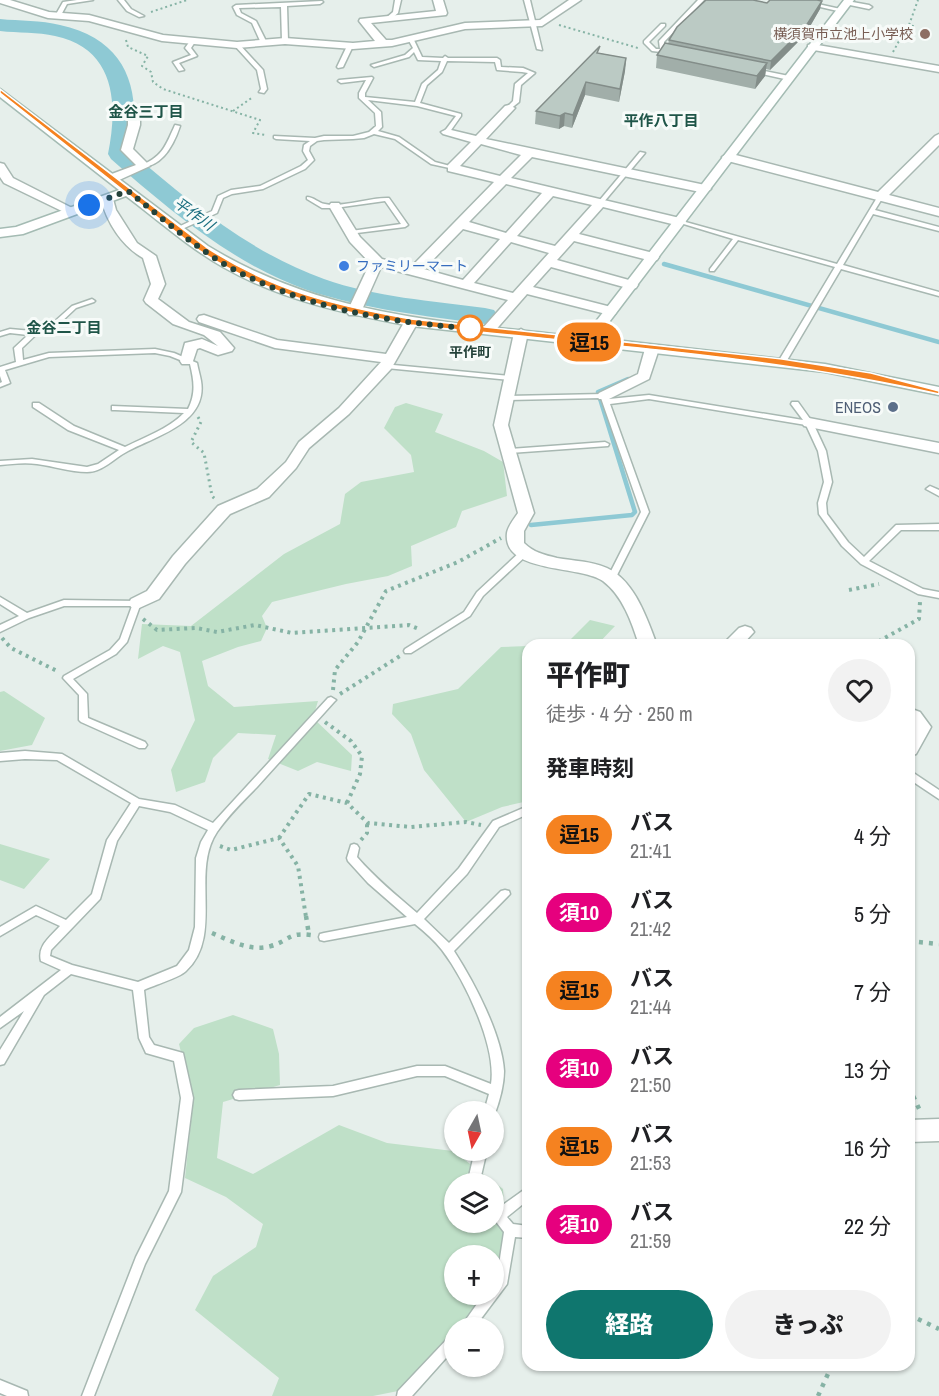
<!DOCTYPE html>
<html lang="ja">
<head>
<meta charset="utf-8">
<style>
	:root { --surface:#fff; --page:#f2f2f2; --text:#202124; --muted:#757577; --accent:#0f766e }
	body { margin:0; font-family:"Archivo Narrow","Noto Sans JP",sans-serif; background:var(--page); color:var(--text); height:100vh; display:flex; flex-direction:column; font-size:22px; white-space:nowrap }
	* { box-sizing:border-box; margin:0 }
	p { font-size:20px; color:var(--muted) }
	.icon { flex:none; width:33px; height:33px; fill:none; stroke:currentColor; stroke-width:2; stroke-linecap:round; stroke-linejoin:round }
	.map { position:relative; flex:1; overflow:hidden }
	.details { position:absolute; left:522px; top:639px; width:393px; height:732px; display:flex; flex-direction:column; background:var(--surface); border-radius:18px; box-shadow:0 2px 4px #0004 }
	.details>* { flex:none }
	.badge { padding:0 12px; border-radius:20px; font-size:21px; line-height:39px }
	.needle { width:39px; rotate:189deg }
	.fabs { position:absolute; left:444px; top:1101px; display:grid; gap:12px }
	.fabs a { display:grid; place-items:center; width:60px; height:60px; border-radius:50%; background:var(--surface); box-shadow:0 2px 4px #0004; font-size:30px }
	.you { position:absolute; width:30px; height:30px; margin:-15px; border:4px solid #fff; border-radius:50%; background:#1a73e8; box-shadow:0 0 0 9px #1a73e833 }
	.map>.badge { position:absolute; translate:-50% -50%; box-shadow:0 0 0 3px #fff }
	h2 { padding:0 24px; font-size:22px; line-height:54px }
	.round { display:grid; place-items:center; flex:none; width:63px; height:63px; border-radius:32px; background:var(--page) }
	.summary { display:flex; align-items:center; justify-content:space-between; height:102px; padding:0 24px }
	h1 { font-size:28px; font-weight:800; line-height:45px }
	.cta { display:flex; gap:12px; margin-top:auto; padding:12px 24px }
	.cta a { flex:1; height:69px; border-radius:36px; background:var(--accent); color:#fff; font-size:24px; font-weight:800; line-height:69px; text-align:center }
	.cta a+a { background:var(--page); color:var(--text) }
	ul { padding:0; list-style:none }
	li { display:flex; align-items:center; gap:18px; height:78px; padding:0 24px }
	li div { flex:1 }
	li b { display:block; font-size:22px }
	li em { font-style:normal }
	li .badge { min-width:66px; font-weight:700; text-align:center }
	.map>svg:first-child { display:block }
	.green { fill:#bfe0c8; fill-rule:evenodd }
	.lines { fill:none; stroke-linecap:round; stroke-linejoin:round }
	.stream { stroke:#8ec9d4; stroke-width:4.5 }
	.river { fill:#8ec9d4; fill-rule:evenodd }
	.lane-casing { stroke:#a8b8b2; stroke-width:3 }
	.street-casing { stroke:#a8b8b2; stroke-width:3 }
	.secondary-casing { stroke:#a4bbb3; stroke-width:3 }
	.path-far3 { stroke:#86b3a5; stroke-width:2; stroke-dasharray:2 3; stroke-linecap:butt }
	.path-far2 { stroke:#86b3a5; stroke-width:3; stroke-dasharray:2 4; stroke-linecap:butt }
	.path-far1 { stroke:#86b3a5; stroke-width:4; stroke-dasharray:3 4.5; stroke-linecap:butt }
	.path { stroke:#86b3a5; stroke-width:4.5; stroke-dasharray:4 6; stroke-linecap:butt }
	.lane { fill:#fff; fill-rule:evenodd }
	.street { fill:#fff; fill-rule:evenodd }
	.secondary { fill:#fff; fill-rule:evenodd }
	.wall { fill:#a1aea9 }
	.shaded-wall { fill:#838d89 }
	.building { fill:#bbcac4; stroke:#838d89; stroke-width:1.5 }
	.line { fill:#f58220; stroke:#fff; stroke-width:1.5 }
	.walk { stroke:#24423a; stroke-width:6; stroke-dasharray:0 10.8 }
	.education-dot { fill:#8d6e63; stroke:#f7fbf9; stroke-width:2 }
	.shop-dot { fill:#3f7fe0; stroke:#f7fbf9; stroke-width:2 }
	.stop-dot { fill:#fff; stroke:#f58220; stroke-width:3 }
	.service-dot { fill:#5c6f8a; stroke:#f7fbf9; stroke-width:2 }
	.labels { text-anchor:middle; stroke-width:6; stroke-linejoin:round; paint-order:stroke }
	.far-education-label { font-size:14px; fill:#785e54; stroke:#f7fbf9; text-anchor:end }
	.far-shop-label { font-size:14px; fill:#366cbe; stroke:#f7fbf9; text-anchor:start }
	.far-stop-label { font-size:14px; font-weight:bold; fill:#24423a; stroke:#f7fbf9 }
	.far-neighbourhood-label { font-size:15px; font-weight:bold; fill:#1f5548; stroke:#f7fbf9 }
	.far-water-label { font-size:15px; font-style:italic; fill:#1c6f80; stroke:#f7fbf9 }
	.service-label { font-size:16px; fill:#4e5e75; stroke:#f7fbf9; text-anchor:end }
</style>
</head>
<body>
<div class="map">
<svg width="939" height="1396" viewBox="0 0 939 1396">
	<rect width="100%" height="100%" fill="#e6efeb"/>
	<path class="green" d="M406 403 443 414 435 432 484 451 503 462 507 496 462 511 456 527 411 546 412 566 388 576 346 584 272 602 262 616 267 628 261 641 238 647 202 661 208 686 234 707 318 701 313 718 352 755 351 771 317 762 298 771 268 759 276 735 238 733 213 758 205 782 176 792 171 770 195 720 180 652 163 646 138 659 142 624 191 626 284 554 340 524 345 494 361 482 414 472 411 455 384 428 395 407Z
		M590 620 615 626 597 645H543L567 643Z
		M528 646V801L502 807 466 822 424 770 411 734 392 714 393 704 458 689 501 647Z
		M4 691 45 718 32 745 0 751V692Z
		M0 844 50 859 24 889 0 880Z
		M233 1015 273 1029 279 1054 280 1085 223 1102 217 1158 253 1174 339 1125 387 1143 453 1151 503 1189 507 1249 495 1290 494 1292V1256H454V1294L491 1295 462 1327 454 1328V1336L408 1389 373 1396H272L279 1378 195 1310 213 1276 256 1247 263 1224 226 1197 185 1178 193 1102 179 1044 194 1028ZM454 1184H494V1222H454Z"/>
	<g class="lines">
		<path class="stream" d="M664 264 939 342
			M531 525 632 515 635 512 598 392 628 379"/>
		<path class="river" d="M0 19C20 21 41 20 60 25 128 40 142 90 131 152 189 202 251 253 324 279 375 297 432 301 485 308L494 310 498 316 494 322 485 324C425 316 364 309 307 290 233 264 168 209 111 159L108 154C118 104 116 49 55 36 38 32 18 33 0 31Z"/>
		<defs>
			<path id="lane" d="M77 0H93L67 4 60 17H56L55 16 63 2Z
				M118 0H124L131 9 144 16 139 17 127 11Z
				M395 0H401L398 13 390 20H386V18L393 12Z
				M524 0H530L542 50 537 49Z
				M698 0H704L664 42 665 50 670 51V53L652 51 644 43V41L661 24H665V26L649 42 656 49H660L659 41Z
				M790 0H800L845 10 842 12Z
				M322 1 323 2 320 4 287 6 288 41 285 43 282 41 281 7 239 8 241 13 256 21 267 43 264 45 261 43 252 23 237 15 233 7 236 5Z
				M847 1 869 5 872 7 869 9 845 4V2Z
				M411 37 413 38 422 57 443 58 445 56 448 58H497L500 60 501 67 523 68 535 73 521 85 519 102 509 110 506 108 513 101 515 84 528 73 522 72 497 70 495 62 447 61 442 72 427 85 420 103 461 114V116L449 133 447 134 444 132 456 116 417 106 368 100 381 112 382 127 378 131 399 137 435 162 454 167V169L431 164 395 139 374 134 364 138 353 139 324 140 317 141 310 146 309 151 314 160 305 169 263 189 232 194 223 198 217 213 180 230H176V228L212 211 218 196 231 190 260 186 301 166 308 160 303 151 304 145 310 141 276 139 274 138V136L315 138 324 136H353L369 132 376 126 375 113 359 98V93L366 80 341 83 338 81 339 80 372 77 373 78 365 93V97L415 102 422 84 438 70 441 61 418 60 414 52 409 57 374 67 371 65 405 55 413 48 408 39Z
				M190 41 195 42 191 48 197 56 179 63 184 70 179 71 173 62 191 55 185 48Z
				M235 44H239L263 70 267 89 264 93 259 92 261 89 257 70 235 46Z
				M350 44 353 46 343 67 338 68 337 67 347 46Z
				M755 69 789 76 792 78 789 80 753 72V70Z
				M175 125 180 126C174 144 163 166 142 167V165C163 156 166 145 175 125Z
				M640 152 645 153 603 203H599V201Z
				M878 196 883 197 875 210 939 227V231L873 214 843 265 939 292V296L841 269 786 362 782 364 778 362 835 267 738 240 714 271H710V269L733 239 677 222 682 221 837 264Z
				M307 197C314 197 318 203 325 204 341 208 371 197 389 198L408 225 405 227 349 234V232L351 231 401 224 385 201 335 208H322L307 199Z
				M92 299 95 301 94 302 76 308 58 325 42 329 22 348 23 360 49 353 155 349 174 353 197 363C198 369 200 375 201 381 208 423 156 436 128 451 114 458 103 472 87 472 70 472 53 466 37 464 24 462 12 464 0 465V461L32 459 87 467 98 464 119 450 68 430 33 407V403H39L74 426 125 447C145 437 168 429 184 413L115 410H112V406L188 409C196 393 194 381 190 364L170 356 155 353 49 357 5 370 10 383 0 387V383L2 382 0 376V367L16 362 14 348 28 335 10 333 0 336V332L10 329 32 331 38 326 54 322 72 306Z
				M383 364 510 376 514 378 510 380 386 368 382 366Z
				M604 394H607L609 399 649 395 803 420 791 404 792 402H798L813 423 826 451 832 482 826 503 827 514 848 542 864 557 896 525 939 524V530H901L869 561 923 589 939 592V598L918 594 861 564 842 546 819 514 818 503 824 482 818 451 806 425 649 399 610 404 649 512 615 579 611 582 608 581 607 579 641 512 601 398 506 400 502 398 506 396Z
				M605 442 609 444 608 446 510 453 506 451 510 449Z
				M930 486 939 490V496L926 489Z
				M524 550 528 553 527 555 483 596 470 616 411 653H405L404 651 405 649 464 612 477 592 521 551Z
				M0 597 27 613 64 600 140 601 141 603 127 642 116 654 73 679 87 694 88 718 145 742 147 745 145 748H139L81 722 79 720V695L63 678 64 676 110 650 120 639 132 606H64L29 618 0 632V625L19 616 0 604Z
				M331 697 336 700 334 702C308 731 282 759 257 787 243 801 228 816 217 832 190 872 224 936 186 971 179 978 154 985 144 990L149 1037 154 1045 183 1053 193 1098 181 1192 145 1264 94 1396H82L136 1257 169 1191 181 1098 174 1061 146 1053 139 1038 133 990 71 974 44 995 4 1064 0 1065V1050L24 1011 0 1028V1017L61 970 41 961C37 946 50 937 60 926L36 915 0 936V927L36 906 66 920 92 894 107 840 131 803 57 760 25 759 0 761V753L25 751 62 754 139 799 175 805 213 823 328 698ZM139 806 170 812 208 830 201 842 196 858 195 927 189 950 177 966 138 982 72 965 50 956 51 950 100 899 117 841Z
				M909 770 939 790V799L909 779Z
				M528 806V814L499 827 467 874 424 919 449 943 501 891 505 890 509 891 510 894 454 951C474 982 502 1035 504 1071 504 1085 499 1103 494 1116V1112H484L489 1094 445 1076H417L333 1096 239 1100 235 1099 233 1095 235 1091 239 1090 333 1086 417 1066H445L491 1084C497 1047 465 980 442 950 434 940 425 932 415 924L324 941 320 940 319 937 320 934 324 933 407 917 368 883 348 861 347 858 351 845 354 844 357 845 359 848 357 857C375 878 396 895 417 913L459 868 493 821Z
				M475 1150H487L481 1176 484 1184H472L469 1176Z
				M528 1187V1200L507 1217 513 1224 528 1226V1238L515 1237 507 1284 474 1328H460L484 1294H494V1283L497 1278 504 1232 494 1219V1204L500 1207Z
				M454 1334V1349L412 1396H397L398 1391 450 1336Z
				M0 1380 27 1391 28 1396H7L0 1393Z"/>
			<path id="street" d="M0 0H10L49 12 89 15 163 35 237 42 285 38 353 43 375 41 359 21 360 19 436 11 433 0H443L447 13 446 15 371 23 386 40H392L465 23 540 20 569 0H581L542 26 465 29 392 46 353 49 285 44 237 48 162 41 89 21 48 18 0 3Z
				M812 44 939 66V72L808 49V45Z
				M509 105 515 108 486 139 705 185 711 189 705 193 532 157 511 178 684 219 686 222 680 226 603 207 579 234 657 254 659 257 657 260 652 261 574 241 557 260 636 282 638 285 636 288 631 289 551 267 533 287 615 308 617 311 615 314 610 315 527 294 493 333 488 334 481 330 508 300 381 267 361 312 359 315H349L347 312 370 263 350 242 329 206 331 203H339L360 237 382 259 412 266 494 182 448 171V165L471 142 443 134 441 132 447 129 476 136 505 106ZM481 144 521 155 500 176 460 166ZM506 184 542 193 506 233 469 222ZM553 196 592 205 555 246 517 236ZM463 229 500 239 463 280 424 269ZM511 242 549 253 513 293 474 283Z
				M134 110 140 113V125L133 149 150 166 117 181H109V175L136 165 121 150 128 125V113Z
				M939 134V145L889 195 939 208V216L724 160 722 157 728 153 878 192 935 136Z
				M0 163 4 164 13 178 78 211 76 214H68L4 183 0 177Z
				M107 195 113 199 116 210 137 243 156 256 165 284 158 299 189 322 220 332 234 348 232 351 218 355 200 348 197 349 192 364H182L180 361 185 343 202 339 218 346 204 335 173 324 146 303 144 300 151 284 143 258C122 246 107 223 101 199Z
				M204 315 277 340 386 354 406 319H416L418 322 391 369 349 414 309 448 296 468 269 497 230 514 185 564 159 599 137 609 131 607 129 603 131 599 147 591 173 556 218 506 257 489 286 462 299 442 339 408 381 362 275 348 199 322 197 319 199 316Z
				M521 329 528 333 508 425 534 513 524 531V543C533 552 544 555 557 558 573 561 592 561 607 568 635 581 647 619 657 645H639C632 623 623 596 603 581 582 565 502 574 507 533 508 526 514 519 518 513L494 425 514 333Z
				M652 345 659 349 649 379 609 399H599L597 396 599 393 638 374 645 349Z
				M809 418 939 443V453L804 426 802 423Z
				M745 626 751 628 754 632 742 645H722L739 628Z
				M909 708 920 712 931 727 916 754 909 756V733L912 728 909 724Z
				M939 1119V1141L909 1142V1120Z"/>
			<path id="secondary" d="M844 0H854L597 338 825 364 939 387V395L825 372 411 326C346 314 281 300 223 267 188 247 158 220 126 196L23 234 0 237V229L16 227 119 190 0 97V89L208 246C325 318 450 322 584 337Z"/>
		</defs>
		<use href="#lane" class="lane-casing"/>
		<use href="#street" class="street-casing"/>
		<use href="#secondary" class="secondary-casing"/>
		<path class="path-far3" d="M151 12 187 0
			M559 25 638 48
			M126 40 128 47 148 56 142 66 151 72 153 82 163 89 260 120 253 133 266 135
			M893 52 899 41 908 39 913 26 909 25 918 0
			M233 111 253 97"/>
		<path class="path-far2" d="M198 417 201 422 191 442 204 453 212 496 216 500"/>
		<path class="path-far1" d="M849 590 879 584
			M143 619 157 630 196 628 217 632 255 625 292 633 409 625 419 629
			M2 638 11 648 59 672
			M872 645 919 619 920 602
			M333 690 335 670 358 642 386 591 458 562 501 538
			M340 694 400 656
			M325 722 351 741 362 756 360 774 347 803
			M279 838 309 794 347 803 368 823 411 827 466 822 481 825
			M361 840 367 833V823
			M220 846 231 850 279 838 298 866 306 917"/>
		<path class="path" d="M306 916 309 935
			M212 933C231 941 251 952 271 946 291 940 288 932 311 935
			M909 941 939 944
			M909 1087 921 1113
			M918 1319 939 1329
			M818 1396 832 1365"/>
		<use href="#lane" class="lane"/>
		<use href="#street" class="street"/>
		<use href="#secondary" class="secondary"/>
	</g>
	<path class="wall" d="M767 3 820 9 805 35 770 70 766 69 765 76 755 89 656 68 657 55 668 44 669 40Z
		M599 53 626 58 625 71 619 102 585 95 572 128 564 126 559 129 535 124 536 111Z"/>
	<path class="shaded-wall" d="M822 1 820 9 805 35 770 70 771 61Z
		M626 58 625 71 619 102 620 89Z
		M767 63 765 76 755 89 757 76Z
		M586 82 585 95 572 128 573 115Z
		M565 113 564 126 559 129 560 116Z"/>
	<path class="building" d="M706 0H753L767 3 770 0H817L822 1 806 26 771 61 669 40 677 27Z
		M665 43 767 63 757 76 657 55Z
		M600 46 597 53 626 58 620 89 586 82 573 115 565 113 560 116 536 111Z"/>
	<path class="line" d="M0 89 206 247C273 291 334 305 411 319L782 359 871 373 939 391V394C766 355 587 344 411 325 332 310 268 296 200 251L0 93Z"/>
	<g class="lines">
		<path class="walk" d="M89 205 128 191C161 217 194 247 231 268 303 307 389 323 470 328"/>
	</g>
	<circle class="education-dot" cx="925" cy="34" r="6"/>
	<circle class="shop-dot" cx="344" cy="266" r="6"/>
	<circle class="stop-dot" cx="470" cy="328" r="12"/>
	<circle class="service-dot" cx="893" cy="407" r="6"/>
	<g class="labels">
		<g class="far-education-label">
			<text x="913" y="39">横須賀市立池上小学校</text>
		</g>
		<g class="far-shop-label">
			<text x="356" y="271">ファミリーマート</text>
		</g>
		<g class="far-stop-label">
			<text x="470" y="357">平作町</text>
		</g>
		<g class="far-neighbourhood-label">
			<text x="146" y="117">金谷三丁目</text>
			<text x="661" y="126">平作八丁目</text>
			<text x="64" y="333">金谷二丁目</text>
		</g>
		<g class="far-water-label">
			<text transform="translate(194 214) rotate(35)" y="5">平作川</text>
		</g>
		<g class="service-label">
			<text x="881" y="413">ENEOS</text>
		</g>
	</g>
</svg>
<div class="fabs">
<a><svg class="needle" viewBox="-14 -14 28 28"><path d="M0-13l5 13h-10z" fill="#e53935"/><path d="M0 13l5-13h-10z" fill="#757577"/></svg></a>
<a><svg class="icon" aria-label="layers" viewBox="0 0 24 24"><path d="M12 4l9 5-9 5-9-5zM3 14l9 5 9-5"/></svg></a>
<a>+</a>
<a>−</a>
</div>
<div class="you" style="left:89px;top:205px"></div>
<b class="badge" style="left:589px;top:342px;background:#f58220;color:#111">逗15</b>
<section class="details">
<div class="summary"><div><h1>平作町</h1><p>徒歩 · 4 分 · 250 m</p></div><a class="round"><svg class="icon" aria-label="heart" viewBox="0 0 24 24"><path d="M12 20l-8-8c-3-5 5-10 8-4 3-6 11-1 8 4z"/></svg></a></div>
<h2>発車時刻</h2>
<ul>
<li><span class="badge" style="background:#f58220;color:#111">逗15</span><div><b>バス</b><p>21:41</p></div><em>4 分</em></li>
<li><span class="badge" style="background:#e6007e;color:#fff">須10</span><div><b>バス</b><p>21:42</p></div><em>5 分</em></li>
<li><span class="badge" style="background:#f58220;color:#111">逗15</span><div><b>バス</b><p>21:44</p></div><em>7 分</em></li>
<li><span class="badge" style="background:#e6007e;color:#fff">須10</span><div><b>バス</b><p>21:50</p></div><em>13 分</em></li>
<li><span class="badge" style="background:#f58220;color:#111">逗15</span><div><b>バス</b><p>21:53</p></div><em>16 分</em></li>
<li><span class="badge" style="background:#e6007e;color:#fff">須10</span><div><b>バス</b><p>21:59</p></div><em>22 分</em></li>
</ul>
<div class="cta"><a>経路</a><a>きっぷ</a></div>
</section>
</div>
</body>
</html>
